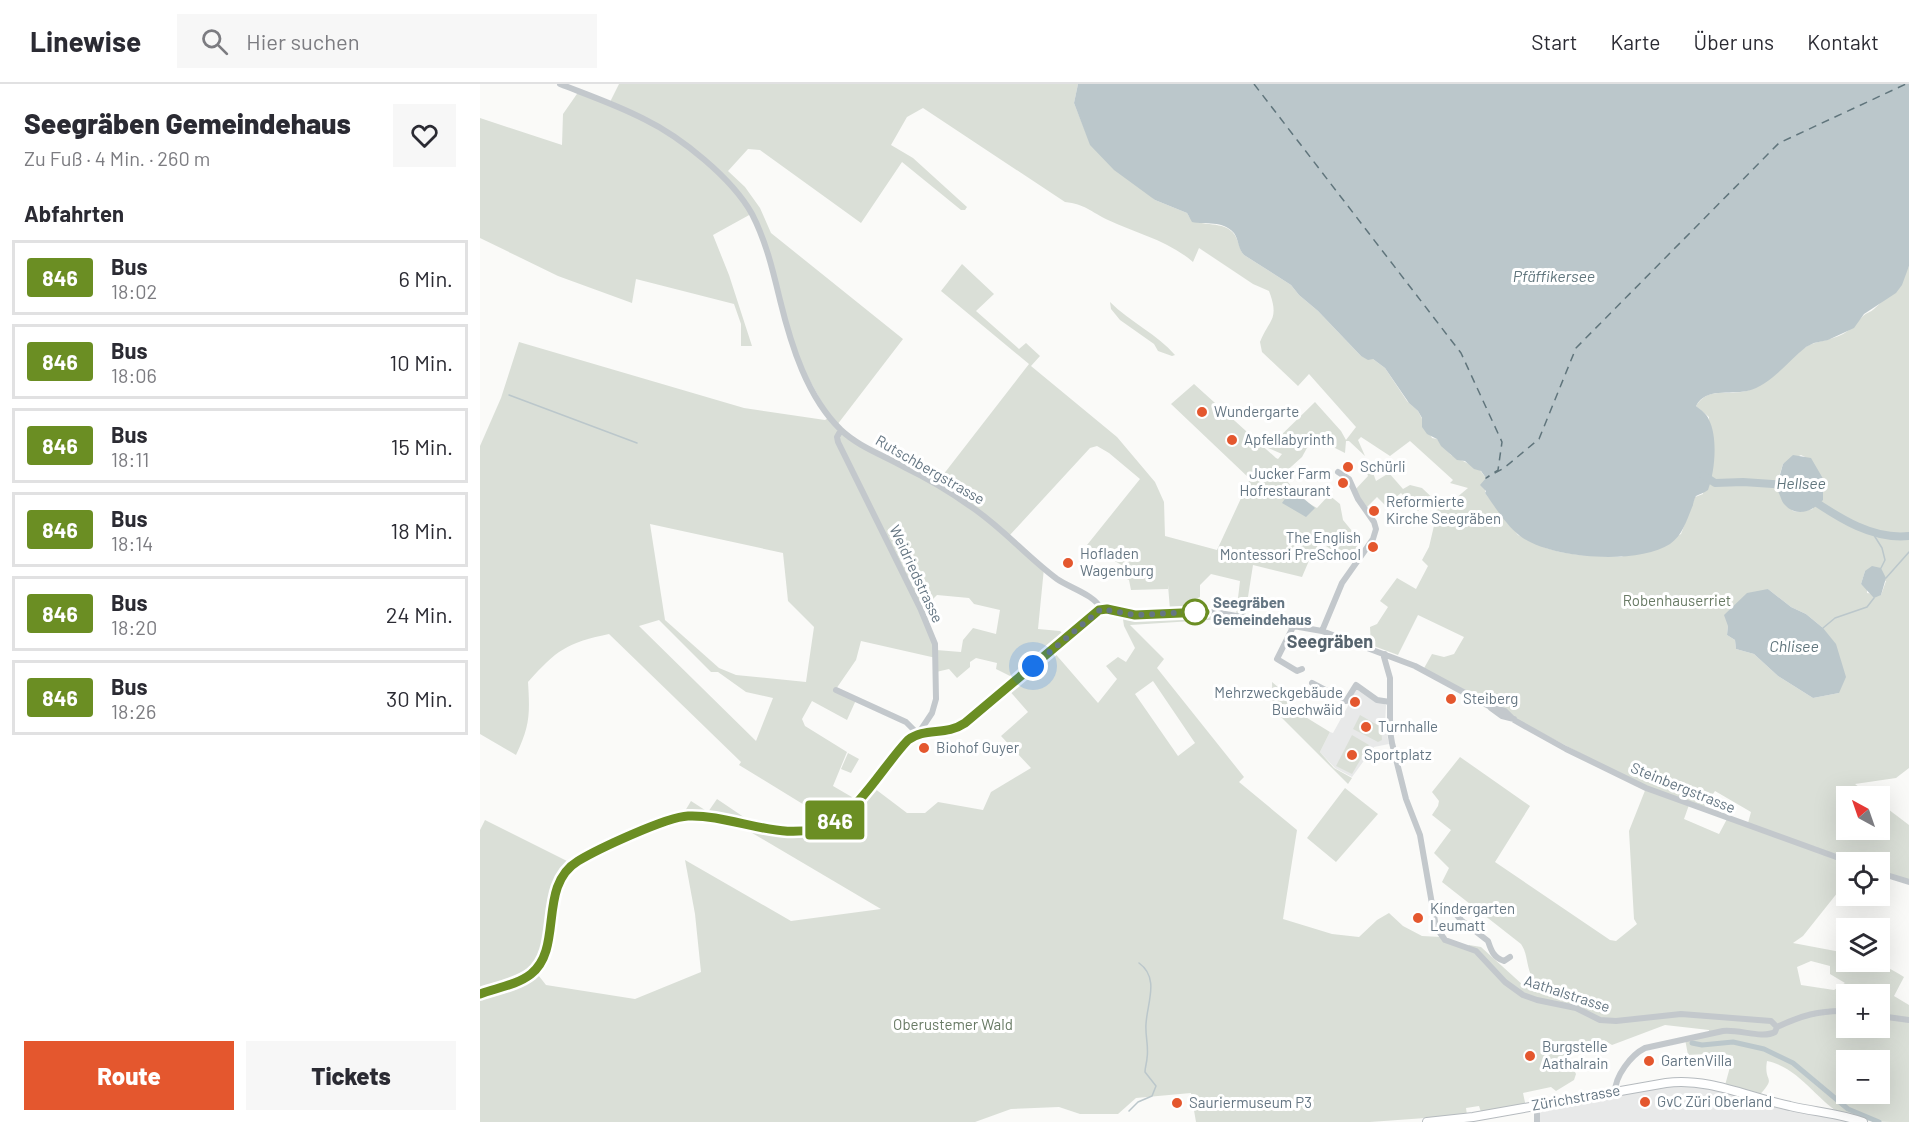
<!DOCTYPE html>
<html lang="de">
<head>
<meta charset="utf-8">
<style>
	:root { --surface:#fff; --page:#f7f7f7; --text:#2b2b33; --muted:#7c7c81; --line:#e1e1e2; --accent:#e4572e }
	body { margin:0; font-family:Barlow,sans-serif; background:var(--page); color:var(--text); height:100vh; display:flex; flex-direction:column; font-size:22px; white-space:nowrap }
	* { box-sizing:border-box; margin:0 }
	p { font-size:20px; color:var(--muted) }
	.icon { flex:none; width:33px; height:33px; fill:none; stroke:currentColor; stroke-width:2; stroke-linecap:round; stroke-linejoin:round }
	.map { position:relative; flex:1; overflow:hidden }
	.sheet { display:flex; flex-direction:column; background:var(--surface); width:480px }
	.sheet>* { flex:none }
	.badge { padding:0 12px; border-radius:4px; font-size:21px; line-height:39px }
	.needle { width:39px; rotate:320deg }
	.buttons { position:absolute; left:1356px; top:702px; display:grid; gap:12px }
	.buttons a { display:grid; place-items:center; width:54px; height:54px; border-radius:0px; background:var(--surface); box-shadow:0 6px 24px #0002; font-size:30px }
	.you { position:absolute; width:30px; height:30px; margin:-15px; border:4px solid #fff; border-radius:50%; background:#1a73e8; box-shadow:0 0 0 9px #1a73e833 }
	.map>.badge { position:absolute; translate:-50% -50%; box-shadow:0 0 0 3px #fff }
	h2 { padding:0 24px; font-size:22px; line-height:54px }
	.round { display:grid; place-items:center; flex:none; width:63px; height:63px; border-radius:0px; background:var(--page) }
	.overview { display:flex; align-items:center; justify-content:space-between; height:102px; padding:0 24px }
	h1 { font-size:28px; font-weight:800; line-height:45px }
	.primary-button { display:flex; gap:12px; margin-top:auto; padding:12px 24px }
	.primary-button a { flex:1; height:69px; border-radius:0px; background:var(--accent); color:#fff; font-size:24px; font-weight:800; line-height:69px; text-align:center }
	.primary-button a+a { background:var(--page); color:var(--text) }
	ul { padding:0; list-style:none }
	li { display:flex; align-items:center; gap:18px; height:75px; margin:0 12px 9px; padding:0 12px; border:3px solid var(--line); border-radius:0px }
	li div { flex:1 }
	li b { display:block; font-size:22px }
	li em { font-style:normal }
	li .badge { min-width:66px; font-weight:700; text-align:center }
	header { display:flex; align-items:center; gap:36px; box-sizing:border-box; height:84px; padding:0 30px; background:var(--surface); border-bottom:2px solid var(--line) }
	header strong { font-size:28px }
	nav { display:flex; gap:33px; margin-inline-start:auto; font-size:21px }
	.search { width:420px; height:54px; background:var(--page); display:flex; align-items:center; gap:15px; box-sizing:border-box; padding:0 21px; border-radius:0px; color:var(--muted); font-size:22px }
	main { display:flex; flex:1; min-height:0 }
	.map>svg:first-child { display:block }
	.built { fill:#e8e9e9 }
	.green { fill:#dadfd7; fill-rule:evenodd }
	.water { fill:#bbc7cb }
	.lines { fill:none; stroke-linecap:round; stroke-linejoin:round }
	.stream { stroke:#bbc7cb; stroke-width:1.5 }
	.canal { stroke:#bbc7cb; stroke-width:5 }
	.river { stroke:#bbc7cb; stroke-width:8 }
	.ferry { stroke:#60757c; stroke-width:1.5; stroke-dasharray:8 6; stroke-linecap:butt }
	.major-casing { stroke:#b5babe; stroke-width:10 }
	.minor { stroke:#c3c8cc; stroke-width:6 }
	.major { stroke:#fff; stroke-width:8 }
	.line-casing { stroke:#fff; stroke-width:14 }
	.line { stroke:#6b8e23; stroke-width:9 }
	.walk { stroke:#657683; stroke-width:6; stroke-dasharray:0 10.8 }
	.poi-dot { fill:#e4572e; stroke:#fff; stroke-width:2 }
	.stop-dot { fill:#fff; stroke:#6b8e23; stroke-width:3 }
	.labels { text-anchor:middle; stroke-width:6; stroke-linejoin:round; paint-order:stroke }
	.poi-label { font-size:15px; fill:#657683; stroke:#fff; text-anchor:start }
	.street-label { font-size:15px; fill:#657683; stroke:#fff }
	.park-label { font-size:15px; fill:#687a64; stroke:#fff }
	.stop-label { font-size:15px; font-weight:bold; fill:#657683; stroke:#fff; text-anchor:start }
	.water-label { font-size:16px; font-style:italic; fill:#60757c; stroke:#fff }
	.quarter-label { font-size:18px; font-weight:bold; fill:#57646e; stroke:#fff }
</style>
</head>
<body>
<header>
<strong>Linewise</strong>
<div class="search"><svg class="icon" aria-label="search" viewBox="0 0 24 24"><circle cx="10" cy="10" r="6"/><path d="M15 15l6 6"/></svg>Hier suchen</div>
<nav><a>Start</a><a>Karte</a><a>Über uns</a><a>Kontakt</a></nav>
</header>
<main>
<section class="sheet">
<div class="overview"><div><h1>Seegräben Gemeindehaus</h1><p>Zu Fuß · 4 Min. · 260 m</p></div><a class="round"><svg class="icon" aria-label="heart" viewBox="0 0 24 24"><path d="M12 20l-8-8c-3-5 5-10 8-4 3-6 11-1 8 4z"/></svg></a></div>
<h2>Abfahrten</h2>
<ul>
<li><span class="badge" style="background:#6b8e23;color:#fff">846</span><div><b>Bus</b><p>18:02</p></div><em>6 Min.</em></li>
<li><span class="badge" style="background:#6b8e23;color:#fff">846</span><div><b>Bus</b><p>18:06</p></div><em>10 Min.</em></li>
<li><span class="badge" style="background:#6b8e23;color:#fff">846</span><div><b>Bus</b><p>18:11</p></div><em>15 Min.</em></li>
<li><span class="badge" style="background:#6b8e23;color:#fff">846</span><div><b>Bus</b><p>18:14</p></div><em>18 Min.</em></li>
<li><span class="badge" style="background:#6b8e23;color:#fff">846</span><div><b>Bus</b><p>18:20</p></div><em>24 Min.</em></li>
<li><span class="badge" style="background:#6b8e23;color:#fff">846</span><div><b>Bus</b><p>18:26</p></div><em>30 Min.</em></li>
</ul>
<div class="primary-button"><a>Route</a><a>Tickets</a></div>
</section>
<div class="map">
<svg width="1429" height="1038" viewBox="0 0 1429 1038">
	<rect width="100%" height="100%" fill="#fafaf8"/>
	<path class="built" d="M877 605 906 621 905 641 909 660 894 663 872 693 855 684 840 668 850 648 853 649 869 620 866 618Z
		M1198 997 1383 1038H1057V1021Z"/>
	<path class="green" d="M139 0H598L594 19 606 49 675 116 707 129C714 145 737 136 750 146 759 152 758 164 764 171L811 201 819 211 838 227 881 272 893 275 905 284 927 317 938 327 952 354 957 355 971 371 999 385 1006 394 1005 409 1038 451 1066 464 1080 468 1099 471 1141 473 1201 450 1215 413 1223 410 1229 333 1216 322C1228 302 1247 312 1266 307 1290 300 1304 278 1324 264 1336 256 1350 257 1363 250 1372 245 1376 239 1383 232 1386 229 1391 228 1394 225 1404 217 1424 193 1429 182V684L1416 694 1375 700 1391 712H1366V746H1400V719L1429 741V798L1400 789V778H1366V798L1323 852 1313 859 1366 869V878C1395 878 1400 878 1424 893L1414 912 1429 921V1038C1408 1038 1382 1038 1364 1032 1337 1017 1320 984 1287 977 1283 1001 1299 990 1277 1014L1244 1005 1253 972 1241 969 1208 971 1205 955 1229 950V946L1185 941 1132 961 1124 956 1106 959 1087 972 1096 990 1094 996 1076 1007 1071 1003 1043 1009 1046 1023 1002 1031 999 1022 986 1024 987 1031 890 1038H716L711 1009 656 1014 638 1030H600L579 1023 531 1025 495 1038H0V746L5 736 93 780 81 795 65 867 55 887 66 901 155 915 221 888 215 830 205 776 311 837 401 825 257 740 202 732 211 717 228 728 237 715 280 744 313 747 352 738 259 681 261 678 129 550C86 559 77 566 48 598 50 630 50 642 36 671L0 650V362L21 314 39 258 264 324 345 336 350 333 319 277 290 176 271 130 233 151 249 191 272 262H261V240L254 220 156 195 152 219 78 192 0 154V34L82 61 83 30 99 7 129 20ZM443 24 585 118C605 120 611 128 628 136 656 149 689 157 713 178L719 164 773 200 789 207C800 236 789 235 780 258L782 268 818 302 829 290 876 343 866 356 861 347 835 318 788 364 802 370 798 375 796 374 714 300 691 320 770 395 737 466 685 452 684 418 675 398 637 353 551 282 560 272 546 259 539 265 496 227 514 210 482 180 461 207 549 280 456 400 369 352 357 341 423 255 291 149 280 124 265 103 248 87 268 65 280 66 381 139 422 78 481 126H485L487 123 433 74 411 61 427 33ZM833 353 836 354 832 359 840 363 843 358 865 369 866 357H869L885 372 878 356 881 353 910 372 930 357 973 396 970 399 988 404 970 419 960 421 942 404 930 401 923 405 909 389 896 397 892 386 881 375 888 392 874 407 887 423 897 413 906 422 921 409 938 427 949 418 957 429 949 463 942 476 948 482 936 505 917 494 900 517 908 523 897 540 890 543 891 561 918 571 938 531 984 553 974 570 964 573 952 570 943 586 1166 704 1149 747 1154 835 1157 840 1136 857 1130 856 1015 778 1050 722 980 673 952 708 959 717 958 722 952 731 971 746 954 769 969 784 962 798 1041 860C1048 870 1046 882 1052 893L1044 902 1001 863 989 861 987 863 961 853 942 852 923 842 909 829 897 836 879 853 852 850 803 835 817 746 759 698 764 693 677 584 684 575 650 541 744 535 734 528 712 527 713 516 720 513V501L731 490 760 497 756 531 765 532 773 481 822 493 831 472 840 458 867 476 881 458 863 436 860 420 849 411 837 424 823 416 802 391 822 373ZM617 362 629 369 660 395 607 461 645 483 641 492 649 496 651 506 688 505V501L690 526 702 527 642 529 644 542 655 564 646 578 638 573 626 582 637 595 618 619 572 566 586 553 580 547 558 545 564 484 529 452 610 364ZM1321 371 1325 373 1333 425 1318 428 1313 427 1302 415 1297 399 1303 380ZM170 440 303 469 308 517 334 543 326 598 256 591 239 584 185 536ZM1385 487 1406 497 1401 511 1387 509V505L1381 500ZM1288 505 1311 523 1326 530 1343 544 1359 609 1333 614 1298 592 1274 570 1256 565 1255 556 1247 551 1248 542ZM457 511 489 514 494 520 520 526 516 550 493 544 483 556 481 568 456 566 441 527ZM179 536 231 588H238L266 608 293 614 276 657 159 542ZM381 557 456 574V588L469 585 477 594 490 583V578L496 574 517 579 516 585 536 595 527 604 548 628 521 652 551 684 511 708 503 726 458 718 445 729H427L390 701 377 716 353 702 367 668 325 642 322 635 332 617 367 636 376 616 356 605 376 576ZM673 597 715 659 698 672 655 610ZM1235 707 1271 728 1268 739 1247 735 1239 750 1204 735 1209 721 1224 723ZM1331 877 1350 882V890L1365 899 1354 906 1321 901 1317 883ZM1366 910H1400V944H1366ZM1366 976H1400V1010H1366Z
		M630 218C650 238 677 250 695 271L692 272 678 267 674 260 640 236 631 225Z
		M792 598 811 614 806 621 850 648 840 668 854 684 872 694 868 700 793 625Z
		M880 631 901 643 902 656 898 658 873 645Z
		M872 651 889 661 872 690 856 682Z
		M368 669 379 675 371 689 361 685Z
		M865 704 898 730 856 778 827 754Z"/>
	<path class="water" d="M598 0H1429V182L1422 201 1416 209 1384 230 1374 244 1348 256 1334 259 1326 263C1307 278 1291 301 1267 307 1249 311 1226 303 1216 322 1221 326 1227 330 1229 336 1238 353 1235 388 1228 406 1224 409 1219 410 1216 412 1215 413 1213 420 1213 421 1207 435 1203 451 1190 460 1158 481 1070 475 1040 452 1026 441 1015 423 1005 409L1006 407 1000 401 1006 394 1001 387 994 385 985 377 977 376 961 362 957 355 947 350 942 343V334L938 327 929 319 905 284 893 275 888 276 881 272 838 227 819 211 811 201 764 171C758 165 759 156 754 149 743 136 725 141 712 138L707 129 675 116 634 86 610 61 594 19Z
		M1313 371 1331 374 1345 398 1343 402V416C1333 427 1317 434 1305 421 1300 416 1301 410 1296 405L1303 380Z
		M812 405 835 424 826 433 802 419Z
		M1392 482 1401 484 1406 494 1401 511 1394 514 1381 500 1385 487Z
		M1288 505 1311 523 1326 530 1343 544 1356 560 1366 593 1359 609 1333 614 1298 592 1274 570 1256 565 1255 556 1247 551 1248 542 1244 531 1267 509Z"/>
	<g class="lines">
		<path class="stream" d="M29 311 157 359
			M1392 448 1402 464 1405 476 1401 484
			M1406 494 1429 468
			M1343 544 1355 534 1387 523 1394 514
			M649 1027 658 1018 672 1012 676 1002 665 988C665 983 667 978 667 974 669 963 665 951 666 940 667 919 680 894 659 879"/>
		<path class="canal" d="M1212 959 1222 961 1253 958 1284 965 1313 979 1368 1025 1399 1038"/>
		<path class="river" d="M1223 391 1235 399 1263 398 1306 401
			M1331 415C1359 434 1393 456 1429 452"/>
		<path class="ferry" d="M774 0 981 269 1022 358 1018 386 1006 394 1024 384 1059 355 1096 264 1299 59 1426 0"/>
		<defs>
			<path id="major" d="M947 1038 993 1033 1186 999C1228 993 1270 1014 1310 1022 1335 1028 1359 1029 1383 1038"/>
		</defs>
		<use href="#major" class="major-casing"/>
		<path class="minor" d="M80 0C108 11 137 21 164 35 201 53 252 94 272 130 286 157 293 187 300 216 311 261 327 313 361 346 379 363 403 371 424 383 447 394 469 407 490 422 522 443 547 473 577 495 590 504 615 511 621 525L655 531 734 528 842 547 935 582 1009 622 1025 627 1034 636 1086 665 1166 704 1370 778
			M361 346 357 353 358 358 441 526 455 560 456 615 452 629 438 650
			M814 541 797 575 817 587 822 585
			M842 547 862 499 893 455 896 445 894 438 878 415 869 395 858 388
			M905 570 904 573 910 594V647L912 659 926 715 940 751 956 843 965 856 996 867 1025 898 1043 911 1057 916 1096 924 1120 936 1136 937 1201 930 1291 937 1297 943
			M832 599 866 617 876 601 897 616 910 618
			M356 606 426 638 438 650
			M1011 624 1022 632 1034 635
			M1400 789 1429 798
			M952 822 963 821 971 824 981 836 1008 857C1011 866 1013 873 1024 877L1030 873
			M0 910C16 904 37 901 51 890 84 863 57 802 98 777 111 769 126 763 140 757 162 747 187 732 212 732 258 732 306 762 351 739 382 723 403 681 428 656 445 643 467 651 485 639L621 525
			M1400 932 1429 936
			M1135 1008C1135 992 1151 971 1165 964L1243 947C1259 945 1282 955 1295 948L1297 943C1320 932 1340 926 1366 927
			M1057 1021V1038"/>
		<use href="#major" class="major"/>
	</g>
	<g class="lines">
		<defs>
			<path id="line" d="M0 910C16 904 37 901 51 890 84 864 57 802 98 777 118 765 186 733 208 732 255 730 305 762 351 739 382 723 404 681 428 656 445 643 466 652 485 639L619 526 627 525 655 531 725 528"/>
		</defs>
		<use href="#line" class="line-casing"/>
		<use href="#line" class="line"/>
		<path class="walk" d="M553 582 621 525 655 531 715 528"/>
	</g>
	<g class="poi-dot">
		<circle cx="722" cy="328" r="6"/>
		<circle cx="752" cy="356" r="6"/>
		<circle cx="868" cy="383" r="6"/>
		<circle cx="863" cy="399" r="6"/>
		<circle cx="894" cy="427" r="6"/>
		<circle cx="893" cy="463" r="6"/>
		<circle cx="588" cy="479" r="6"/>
		<circle cx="971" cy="615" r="6"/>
		<circle cx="875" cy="618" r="6"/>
		<circle cx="886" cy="643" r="6"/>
		<circle cx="444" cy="664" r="6"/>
		<circle cx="872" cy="671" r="6"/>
		<circle cx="938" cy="834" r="6"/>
		<circle cx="1050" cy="972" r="6"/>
		<circle cx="1169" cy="977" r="6"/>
		<circle cx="1165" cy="1018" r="6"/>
		<circle cx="697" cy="1019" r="6"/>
	</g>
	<circle class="stop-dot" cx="715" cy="528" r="12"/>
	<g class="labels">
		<g class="poi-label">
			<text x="734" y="333">Wundergarte</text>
			<text x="764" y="361">Apfellabyrinth</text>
			<text x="880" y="388">Schürli</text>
			<text x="851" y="395" text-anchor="end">Jucker Farm<tspan x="851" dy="17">Hofrestaurant</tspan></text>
			<text x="906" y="423">Reformierte<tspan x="906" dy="17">Kirche Seegräben</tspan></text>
			<text x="881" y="459" text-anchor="end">The English<tspan x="881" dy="17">Montessori PreSchool</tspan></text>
			<text x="600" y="475">Hofladen<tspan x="600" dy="17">Wagenburg</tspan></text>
			<text x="863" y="614" text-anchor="end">Mehrzweckgebäude<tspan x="863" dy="17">Buechwäid</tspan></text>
			<text x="983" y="620">Steiberg</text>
			<text x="898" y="648">Turnhalle</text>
			<text x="456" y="669">Biohof Guyer</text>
			<text x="884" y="676">Sportplatz</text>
			<text x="950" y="830">Kindergarten<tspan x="950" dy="17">Leumatt</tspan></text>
			<text x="1062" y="968">Burgstelle<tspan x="1062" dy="17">Aathalrain</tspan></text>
			<text x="1181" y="982">GartenVilla</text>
			<text x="1177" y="1023">GvC Züri Oberland</text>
			<text x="709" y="1024">Sauriermuseum P3</text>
		</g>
		<g class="street-label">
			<text transform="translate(450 386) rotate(30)" y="5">Rutschbergstrasse</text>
			<text transform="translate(436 490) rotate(65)" y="5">Weidriedstrasse</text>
			<text transform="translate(1203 704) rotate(22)" y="5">Steinbergstrasse</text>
			<text transform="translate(1087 910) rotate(18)" y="5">Aathalstrasse</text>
			<text transform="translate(1096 1014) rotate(-10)" y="5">Zürichstrasse</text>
		</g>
		<g class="park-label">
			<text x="1197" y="522">Robenhauserriet</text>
			<text x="473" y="946">Oberustemer Wald</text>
		</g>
		<g class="stop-label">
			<text x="733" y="524">Seegräben<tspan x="733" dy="17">Gemeindehaus</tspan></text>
		</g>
		<g class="water-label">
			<text x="1074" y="198">Pfäffikersee</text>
			<text x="1321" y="405">Hellsee</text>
			<text x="1314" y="568">Chlisee</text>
		</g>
		<g class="quarter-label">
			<text x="850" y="564">Seegräben</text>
		</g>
	</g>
</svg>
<div class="buttons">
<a><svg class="needle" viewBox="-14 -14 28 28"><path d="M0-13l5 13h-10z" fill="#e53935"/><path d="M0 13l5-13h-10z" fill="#7c7c81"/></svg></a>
<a><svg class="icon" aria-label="locate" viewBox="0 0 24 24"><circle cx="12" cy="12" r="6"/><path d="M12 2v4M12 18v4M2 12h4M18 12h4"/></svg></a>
<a><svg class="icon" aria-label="layers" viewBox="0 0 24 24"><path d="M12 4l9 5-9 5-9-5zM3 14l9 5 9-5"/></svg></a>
<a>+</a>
<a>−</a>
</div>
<div class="you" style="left:553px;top:582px"></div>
<b class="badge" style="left:355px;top:736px;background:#6b8e23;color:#fff">846</b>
</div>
</main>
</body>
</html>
